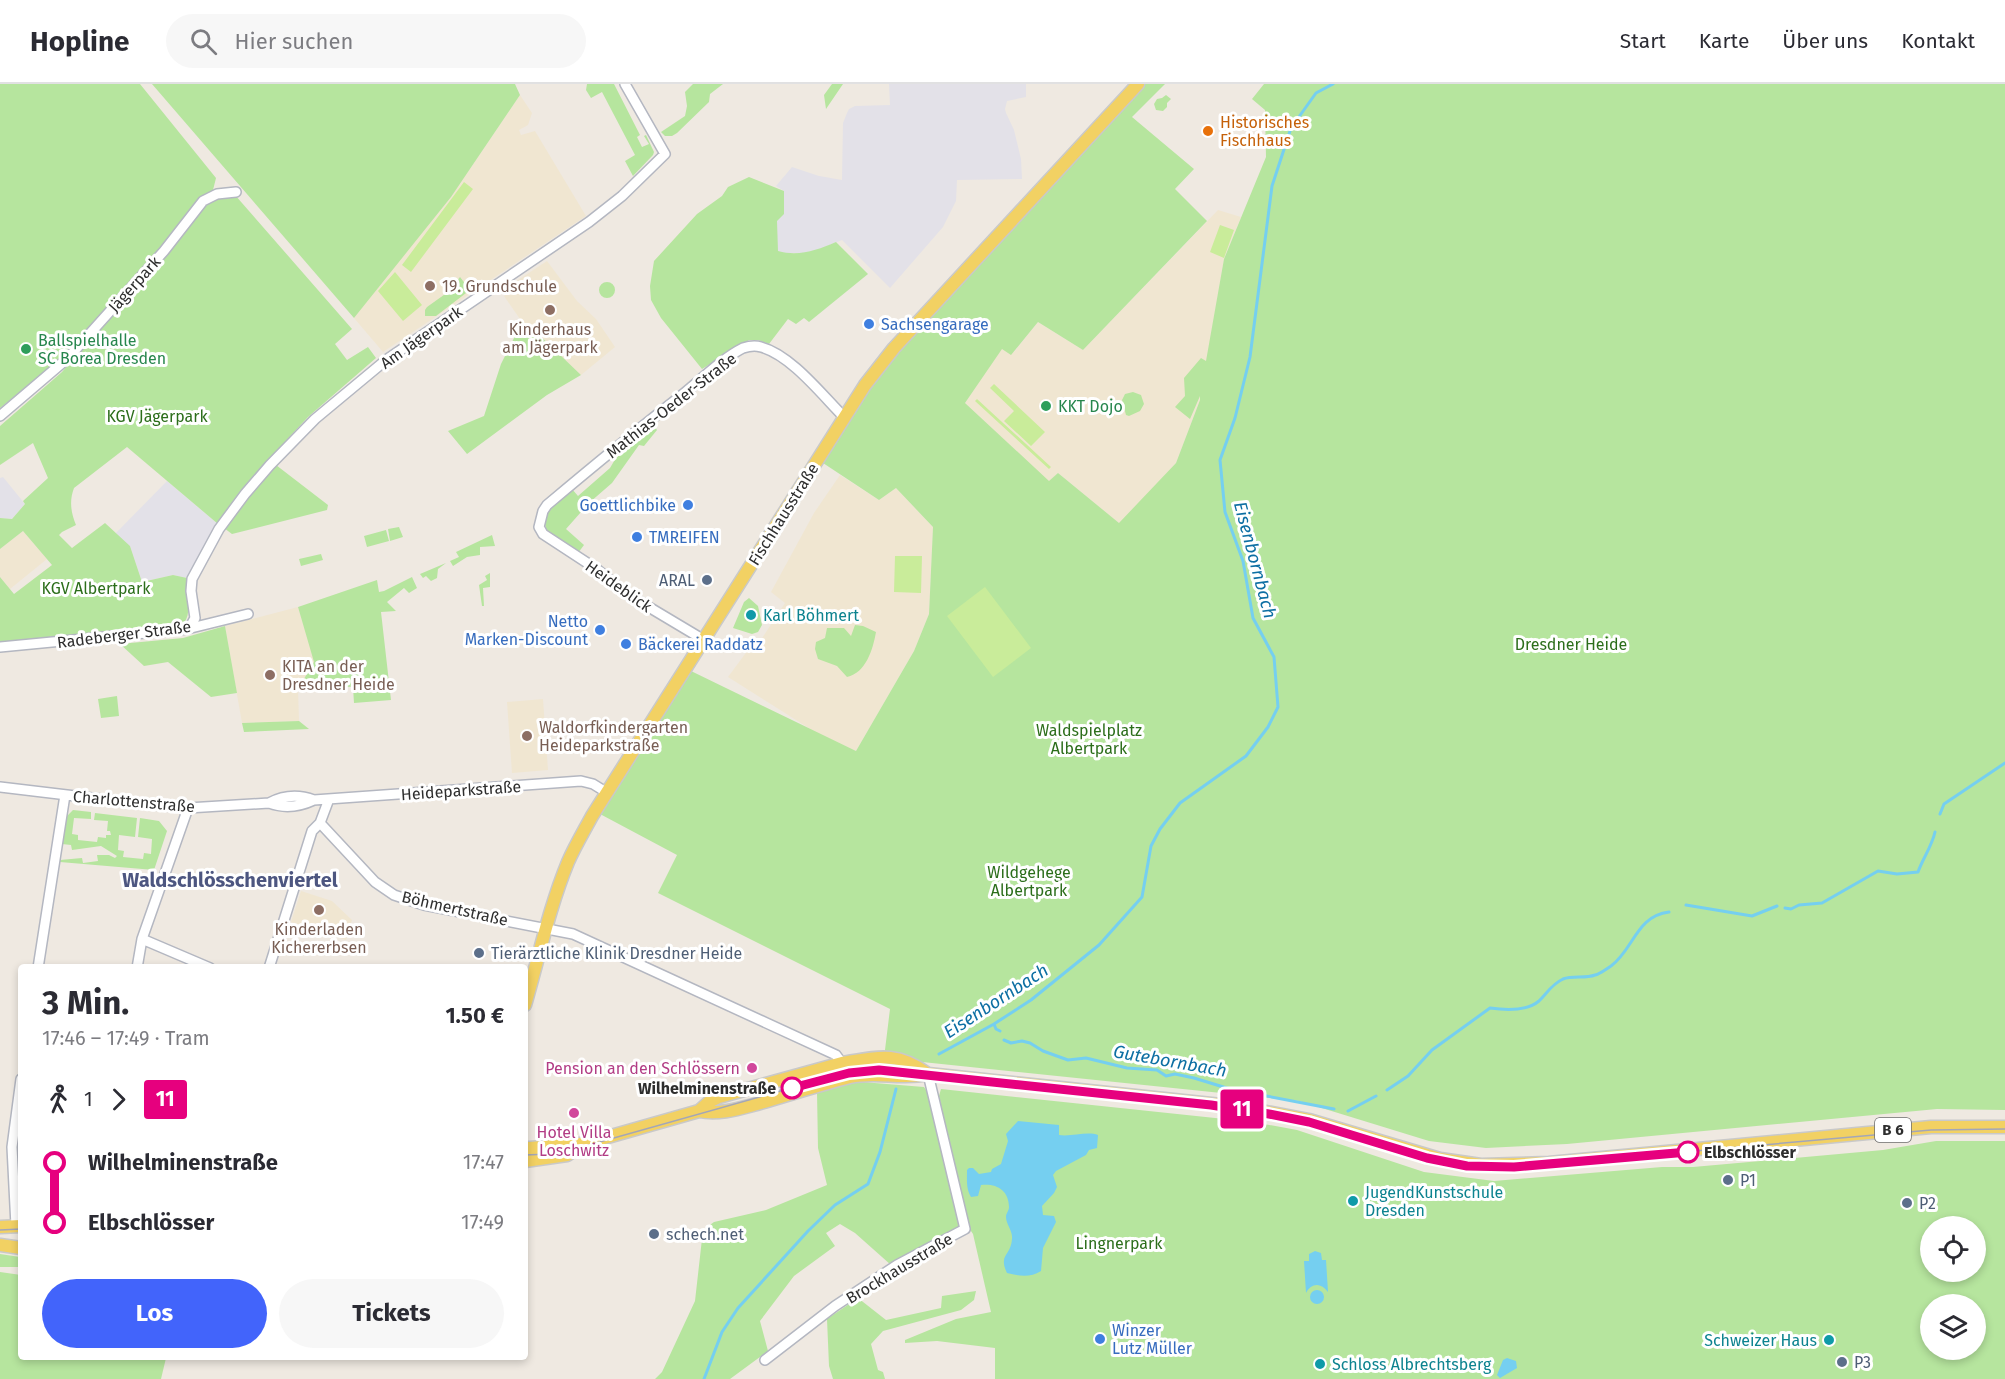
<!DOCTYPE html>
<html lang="de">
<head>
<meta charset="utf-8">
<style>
	:root { --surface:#fff; --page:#f7f7f7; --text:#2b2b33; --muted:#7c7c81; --line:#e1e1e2; --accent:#4264fb }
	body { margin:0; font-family:"Fira Sans",sans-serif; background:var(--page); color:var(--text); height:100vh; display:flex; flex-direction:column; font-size:22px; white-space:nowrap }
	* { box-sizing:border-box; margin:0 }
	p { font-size:20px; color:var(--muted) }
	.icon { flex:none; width:33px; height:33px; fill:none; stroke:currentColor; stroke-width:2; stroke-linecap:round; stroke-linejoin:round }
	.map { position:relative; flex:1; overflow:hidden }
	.details { position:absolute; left:18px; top:880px; width:510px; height:396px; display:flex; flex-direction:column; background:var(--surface); border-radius:6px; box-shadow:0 3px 9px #0003 }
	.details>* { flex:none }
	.badge { padding:0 12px; border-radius:4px; font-size:21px; line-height:39px }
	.tools { position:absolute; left:1920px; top:1132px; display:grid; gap:12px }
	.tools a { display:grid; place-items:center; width:66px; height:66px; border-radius:50%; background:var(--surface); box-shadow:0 3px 9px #0003; font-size:30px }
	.map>.badge { position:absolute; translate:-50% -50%; box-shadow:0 0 0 3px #fff }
	.legs { display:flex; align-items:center; gap:9px; height:66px; padding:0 24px; font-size:20px }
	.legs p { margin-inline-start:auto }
	.headline { display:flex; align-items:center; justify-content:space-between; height:102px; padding:0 24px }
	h1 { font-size:33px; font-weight:700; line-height:45px }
	.primary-button { display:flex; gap:12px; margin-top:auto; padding:12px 24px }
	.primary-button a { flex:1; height:69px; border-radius:36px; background:var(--accent); color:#fff; font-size:24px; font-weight:700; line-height:69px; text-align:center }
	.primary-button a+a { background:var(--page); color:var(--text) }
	ul { padding:0 24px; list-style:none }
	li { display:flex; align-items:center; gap:21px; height:60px; font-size:22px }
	li i { display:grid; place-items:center; width:9px; height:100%; margin:0 8px; background:currentColor }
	li i::after { content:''; width:15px; height:15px; margin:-8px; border:4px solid; border-radius:50%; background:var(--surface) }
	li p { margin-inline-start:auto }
	li:first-child i { background:linear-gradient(#0000 50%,currentColor 0) }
	li:last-child i { background:linear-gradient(currentColor 50%,#0000 0) }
	header { display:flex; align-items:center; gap:36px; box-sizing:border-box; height:84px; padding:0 30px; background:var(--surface); border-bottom:2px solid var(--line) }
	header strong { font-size:28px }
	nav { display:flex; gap:33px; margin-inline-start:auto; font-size:21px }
	.search { width:420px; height:54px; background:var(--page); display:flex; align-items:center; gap:15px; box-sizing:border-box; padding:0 21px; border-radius:33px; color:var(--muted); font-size:22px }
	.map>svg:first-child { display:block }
	.industrial { fill:#e3e1e8 }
	.education { fill:#f0e6d1 }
	.green { fill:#b6e59e; fill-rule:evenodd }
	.pitch { fill:#c9ec9a }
	.water { fill:#75cff0 }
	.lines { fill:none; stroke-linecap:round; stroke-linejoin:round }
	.stream { stroke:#75cff0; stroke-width:3 }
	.minor-casing { stroke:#b4b7c1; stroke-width:12 }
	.major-casing { stroke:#c9c9c9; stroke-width:15 }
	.minor { stroke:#fff; stroke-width:9 }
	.major { stroke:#f2d163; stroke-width:12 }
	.tram { stroke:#a3a6b8; stroke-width:1.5 }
	.line-1-casing { stroke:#fff; stroke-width:14 }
	.line-1 { stroke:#e6007e; stroke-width:9 }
	.food-dot { fill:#e8710a; stroke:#fff; stroke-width:2 }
	.education-dot { fill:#8d6e63; stroke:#fff; stroke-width:2 }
	.shop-dot { fill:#3f7fe0; stroke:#fff; stroke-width:2 }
	.leisure-dot { fill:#2e9e5b; stroke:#fff; stroke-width:2 }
	.service-dot { fill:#5c6f8a; stroke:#fff; stroke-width:2 }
	.culture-dot { fill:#0f9aa8; stroke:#fff; stroke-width:2 }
	.hotel-dot { fill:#d1479c; stroke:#fff; stroke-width:2 }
	.stop-1-dot { fill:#fff; stroke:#e6007e; stroke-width:3 }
	.labels { text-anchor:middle; stroke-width:6; stroke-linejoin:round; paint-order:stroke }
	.shield { fill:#fff; stroke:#6d6d6d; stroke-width:1.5 }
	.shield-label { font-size:15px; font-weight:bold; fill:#2e2e2e }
	.food-label { font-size:16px; fill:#c56008; stroke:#fff; text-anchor:start }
	.street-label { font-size:16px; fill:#2e2e2e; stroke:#fff }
	.education-label { font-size:16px; fill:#785e54; stroke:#fff; text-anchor:start }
	.shop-label { font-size:16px; fill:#366cbe; stroke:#fff; text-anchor:start }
	.leisure-label { font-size:16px; fill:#27864d; stroke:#fff; text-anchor:start }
	.park-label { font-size:16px; fill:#2c6e1b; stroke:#fff }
	.service-label { font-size:16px; fill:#4e5e75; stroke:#fff; text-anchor:start }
	.culture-label { font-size:16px; fill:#0d838f; stroke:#fff; text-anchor:start }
	.hotel-label { font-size:16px; fill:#b23c85; stroke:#fff; text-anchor:end }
	.stop-label { font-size:16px; font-weight:bold; fill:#2e2e2e; stroke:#fff; text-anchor:end }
	.water-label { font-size:18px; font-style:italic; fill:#0d6fa3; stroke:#fff }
	.quarter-label { font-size:20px; font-weight:bold; fill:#4d5680; stroke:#fff }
</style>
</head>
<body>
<header>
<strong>Hopline</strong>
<div class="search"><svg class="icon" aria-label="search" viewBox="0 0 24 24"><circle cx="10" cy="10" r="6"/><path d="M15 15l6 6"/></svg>Hier suchen</div>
<nav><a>Start</a><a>Karte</a><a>Über uns</a><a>Kontakt</a></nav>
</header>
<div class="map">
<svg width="2005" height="1295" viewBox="0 0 2005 1295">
	<rect width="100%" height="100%" fill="#efe9e1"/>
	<path class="industrial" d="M889 0H1026V13L1007 17 1005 25 1006 29 1014 46 1021 75 1022 95 957 96 956 117 943 143 890 204 842 156 810 169H785L777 167V137L784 107 776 102 792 83 819 92 842 96 843 39 847 29 849 25 855 22 890 21Z
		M3 393 25 420 12 435 0 434V394Z
		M167 397 218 440 187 494 173 491 142 498 130 462 115 450Z"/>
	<path class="education" d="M520 11 532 29 528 41 519 46 521 51 535 47 586 132 383 268 354 234 470 85Z
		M1218 126 1241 133 1224 175 1200 316 1176 379 1120 440 1058 389 1049 398 965 319 1002 264 1014 268 1038 238 1083 266Z
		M547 177 577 217 596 235 615 263 581 291 533 245 522 238 504 212 510 207 512 200Z
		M840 391 879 416 896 404 933 443 929 530 914 567 856 667 815 648 728 593 748 566 755 565 785 519 771 508 814 429Z
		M23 447 47 475 10 505 0 493V465Z
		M298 523 315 578 298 605 299 637 242 639 225 542Z
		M543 615 548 686 512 689 507 618Z
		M301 807 332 817 352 836 346 856 291 838Z"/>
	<path class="green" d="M0 0H140L216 94 213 106 201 115 164 162 65 272 0 324Z
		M152 0H515L520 11 451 113 354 234Z
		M587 0H614L640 51 637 53 642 63 649 60 644 52 646 51 654 68 653 71 633 92 625 77 635 71 602 8 591 14 586 6Z
		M693 0H723L710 10 709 18 677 49 672 52H665L661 48 685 32 687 22 685 8Z
		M832 0H843L826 25 824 11Z
		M1145 0H1165L1132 33 1194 85 1175 105 1207 137 1083 266 1038 238 1011 271 1002 265 965 319 1049 397 1058 389 1119 439 1176 379 1200 316V312L1190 335 1175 323 1185 312 1184 294 1201 274 1206 277 1224 175 1266 73 1265 26 1252 15 1264 0H2005V1026L1937 1025 1567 1060 1486 1064 1429 1057 1299 1017 884 974 890 925 658 809 677 771 600 730 691 587 856 667 914 567 929 530 933 443 896 404 879 416 823 379 883 285 897 268Z
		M1166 11 1171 15 1167 19V23L1163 27 1156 26 1154 20 1157 15 1162 14Z
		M749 93 784 107V130L777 137 778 167C799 173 817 166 836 158L868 190 809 238 804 234 796 240 788 235 769 260 758 256H749L702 285 661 234 651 216 650 202 654 177 697 130 722 112 728 103Z
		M235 111 352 245 335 260 347 276 368 263 376 274 308 333 269 375 218 440 127 363 74 404C69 417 71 429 76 441L62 448 59 451 72 464 105 439 130 462 142 498 173 491 187 494C185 510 193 527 184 539L0 558V493L14 510 52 481 23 447 0 465V434L12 435 25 420 23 417 48 394 33 359 0 381V342L62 288 206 119 220 113Z
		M460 193 470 206 436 232H425V226L427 223 448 208Z
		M599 206a8 8 0 1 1 16 0a8 8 0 1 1-16 0Z
		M522 238 533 245 581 291 547 311 467 370 448 347 484 332 501 280Z
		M1133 308 1141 311 1144 320 1140 327 1129 332 1126 331 1122 316 1125 310Z
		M652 339 657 346 644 362 639 361 612 399 589 419 566 445 584 461 578 469C570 463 556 458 550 451 534 432 560 415 572 405L578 412 610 384 620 367Z
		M276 381 328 421 327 426 232 450 224 444 248 413Z
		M399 443 403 453 390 457 388 445Z
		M386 446 389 457 367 463 364 452Z
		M492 451 495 462 480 463V471L467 473 453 482 450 477 459 473 456 468Z
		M321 470 323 476 301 482 299 475Z
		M446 479 438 485 437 494 431 497 426 492 423 494 420 490Z
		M490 489V503L483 504 484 522H482L479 501 487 496 485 492Z
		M412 493 417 504 409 509 404 504 387 518 396 527 381 528 391 616 354 619 353 603 305 601 298 605 314 578 298 523 377 496 379 508 384 507Z
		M749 514 758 522 762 541 758 548 752 550 733 544 744 518Z
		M855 541 863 542 876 548C873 565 866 589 847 593L837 582 818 575 815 565 816 558 825 554 827 544H844L851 552Z
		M225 542 237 609 211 613 168 578 144 582 120 560 183 554Z
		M117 612 119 632 101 634 98 615Z
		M299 637 309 645 244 648 242 639Z
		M73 726 91 728V735L74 734 72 750 78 751V756L97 758 98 753 106 754V751H111L110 747H107L108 737 94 736 95 729 137 734 135 753 119 751 118 766 124 767 123 773 143 775 144 769 151 770 152 755 138 753 140 734 159 737 167 747 154 786 60 778V776L82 774 83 779 98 777 97 771H109L115 774 117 772 101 762 72 766 71 761 62 760 67 732Z
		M862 998 924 1003 930 1012 960 1142 891 1181 855 1149 840 1140 826 1149 835 1162 794 1192 760 1237 768 1267 730 1295H655L662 1288 695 1217 703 1146 714 1138 766 1126 827 1101 818 1064 817 1008 849 999Z
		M941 1005 1253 1038 1297 1046 1424 1088 1494 1097 1662 1083H1693L1883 1066 1936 1057H2005V1295H995V1264L937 1257 905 1259V1256L956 1235 991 1228 973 1150 967 1141 939 1012ZM1930 1143H1976V1188H1930ZM1930 1221H1976V1266H1930Z
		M0 1170 20 1173 19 1183H0Z
		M0 1188 21 1191V1274H166L161 1295H0Z
		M976 1207 974 1216 961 1226 883 1247 871 1260 878 1286 883 1288 885 1295H833L829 1282 827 1235 858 1214 886 1236 941 1224 942 1212Z"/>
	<path class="pitch" d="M464 98 473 105 411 188 402 181Z
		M1220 141 1234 146 1224 174 1210 168Z
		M395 188 422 221 403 237 378 207Z
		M994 300 1045 348 1031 362 1004 337 1014 327 990 304Z
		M977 315 1051 383 1049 385 975 317Z
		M895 472H922L921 509 894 508Z
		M985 503 1031 564 993 593 947 532Z"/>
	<path class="water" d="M1018 1037 1059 1041V1051C1071 1053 1087 1047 1098 1051L1097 1064 1089 1066 1086 1071 1056 1087 1053 1091 1057 1103 1054 1109 1042 1122 1043 1131 1054 1132 1056 1138 1043 1164 1041 1187C1030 1194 1019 1192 1007 1189 998 1170 1011 1172 1012 1155 1013 1147 1006 1140 1006 1133 1006 1129 1009 1127 1009 1123 1009 1106 996 1099 981 1101L978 1112 971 1113C966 1105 967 1096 967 1086L969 1084H973L979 1090 991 1088 992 1085 1001 1080 1008 1057 1006 1050Z
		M1315 1167 1321 1169 1322 1176H1326L1328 1208C1321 1198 1311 1199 1306 1209L1304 1177H1309V1170Z
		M1310 1213a7 7 0 1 1 14 0a7 7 0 1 1-14 0Z
		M1507 1274 1516 1277 1517 1284 1500 1294 1497 1291 1503 1276Z"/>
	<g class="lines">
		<path class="stream" d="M1940 730 1944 720 2005 679
			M1686 821 1752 832 1777 822
			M1785 824 1791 825 1799 821 1822 819 1878 787 1897 790 1918 788C1923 774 1932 762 1935 748
			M994 940 996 945 1000 947
			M1004 956 1011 959 1022 957 1030 959 1043 967 1068 976 1086 974 1127 984 1157 986 1166 992 1175 990 1194 994 1230 1005 1334 1025
			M939 970 994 940 1031 916 1099 861 1142 813 1151 762 1160 745 1180 719 1246 672 1268 643 1278 623 1274 573 1253 534 1243 477 1225 428 1220 376 1235 334 1250 273 1272 102 1291 44 1316 9 1333 0
			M1387 1006 1408 992 1432 966 1490 924C1504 926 1527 927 1539 917 1547 909 1552 900 1563 895 1573 891 1585 895 1595 891 1600 890 1606 885 1611 882 1634 865 1636 832 1669 828
			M1348 1027 1376 1012
			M704 1295 722 1248 738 1224 808 1147 835 1121 868 1100 880 1068 896 1005"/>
		<defs>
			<path id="minor" d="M0 332 68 274 164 167 203 117 217 110 236 108
				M190 543 195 534 191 507 192 495 219 445 245 410 270 381 315 335 386 276 589 138 622 112 665 70 625 0
				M704 556 627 510 598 486 543 450 539 443 543 427 547 421C591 384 636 347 682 311 701 296 721 275 743 264 749 262 755 261 761 263 791 271 822 311 844 333
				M0 563 187 545 248 530
				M0 703 134 719 188 724 269 719C284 711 298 710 314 716
				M269 719C285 725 299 723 314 716L581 697 593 700 606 708
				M320 739 375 798 394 811 424 821 573 850 836 971 852 993
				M142 855 210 884
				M38 884 65 711
				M137 884 142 855 188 724
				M269 884 312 747 320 739 329 715
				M16 1142 12 1063 21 995
				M765 1276 835 1222 897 1181 965 1145 928 990"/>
			<path id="major" d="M525 921C539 873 549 824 568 778 575 762 584 747 592 732L865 301 894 264 1138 0
				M699 1027 709 1018 719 1013 842 979C878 973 897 967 928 990
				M525 1064C545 1064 563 1059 583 1060
				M525 1077 567 1071 583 1060 699 1027C719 1031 738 1025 757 1020 788 1011 819 1001 850 993 876 987 902 996 928 990L1240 1023 1309 1036 1440 1075 1481 1081 1549 1079 1931 1043H2005
				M0 1143 21 1142
				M0 1161 21 1164"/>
		</defs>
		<use href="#minor" class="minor-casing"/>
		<use href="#major" class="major-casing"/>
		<use href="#minor" class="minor"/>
		<use href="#major" class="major"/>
		<path class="tram" d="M525 1071 550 1070 564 1068 813 998 849 989 879 986 1239 1025 1309 1038 1410 1069 1453 1079 1482 1083H1514L1931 1046 2005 1045
			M0 1146 21 1145"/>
	</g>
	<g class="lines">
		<defs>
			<path id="line-1" d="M792 1004 849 989 879 986 1211 1021 1269 1030 1309 1038 1427 1074 1467 1082 1514 1083 1688 1068"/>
		</defs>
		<use href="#line-1" class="line-1-casing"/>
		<use href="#line-1" class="line-1"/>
	</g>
	<circle class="food-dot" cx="1208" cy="47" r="6"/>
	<g class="education-dot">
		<circle cx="430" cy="202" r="6"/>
		<circle cx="550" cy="226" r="6"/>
		<circle cx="270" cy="591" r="6"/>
		<circle cx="527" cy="652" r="6"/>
		<circle cx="319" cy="826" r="6"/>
	</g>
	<g class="shop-dot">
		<circle cx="869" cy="240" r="6"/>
		<circle cx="688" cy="421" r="6"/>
		<circle cx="637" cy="453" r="6"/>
		<circle cx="600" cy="546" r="6"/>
		<circle cx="626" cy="560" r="6"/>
		<circle cx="1100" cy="1255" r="6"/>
	</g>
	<g class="leisure-dot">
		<circle cx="26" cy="265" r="6"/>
		<circle cx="1046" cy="322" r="6"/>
	</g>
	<g class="service-dot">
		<circle cx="707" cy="496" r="6"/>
		<circle cx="479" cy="869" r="6"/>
		<circle cx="1728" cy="1096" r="6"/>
		<circle cx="1907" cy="1119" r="6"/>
		<circle cx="654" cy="1150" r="6"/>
		<circle cx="1842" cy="1278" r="6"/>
	</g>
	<g class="culture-dot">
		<circle cx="751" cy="531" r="6"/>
		<circle cx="1353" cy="1117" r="6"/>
		<circle cx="1829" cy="1256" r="6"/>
		<circle cx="1320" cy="1280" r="6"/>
	</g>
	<g class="hotel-dot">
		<circle cx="752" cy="984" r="6"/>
		<circle cx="574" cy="1029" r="6"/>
	</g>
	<g class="stop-1-dot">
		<circle cx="792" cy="1004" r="10"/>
		<circle cx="1688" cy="1068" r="10"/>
	</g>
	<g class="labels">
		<rect class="shield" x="1875" y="1034" width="36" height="24" rx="4.5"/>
		<g class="shield-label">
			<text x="1893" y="1051">B 6</text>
		</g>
		<g class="food-label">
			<text x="1220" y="44">Historisches<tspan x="1220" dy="18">Fischhaus</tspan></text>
		</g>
		<g class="street-label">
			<text transform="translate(134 200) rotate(-48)" y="6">Jägerpark</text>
			<text transform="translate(421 253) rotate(-35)" y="6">Am Jägerpark</text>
			<text transform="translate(671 321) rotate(-38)" y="6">Mathias-Oeder-Straße</text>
			<text transform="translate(783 430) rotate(-58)" y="6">Fischhausstraße</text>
			<text transform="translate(619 502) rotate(35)" y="6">Heideblick</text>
			<text transform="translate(124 550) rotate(-7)" y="6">Radeberger Straße</text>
			<text transform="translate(461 706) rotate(-4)" y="6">Heideparkstraße</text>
			<text transform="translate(134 717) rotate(5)" y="6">Charlottenstraße</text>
			<text transform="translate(455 824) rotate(13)" y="6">Böhmertstraße</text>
			<text transform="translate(899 1184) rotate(-31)" y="6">Brockhausstraße</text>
		</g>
		<g class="education-label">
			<text x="442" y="208">19. Grundschule</text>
			<text x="550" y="251" text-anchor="middle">Kinderhaus<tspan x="550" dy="18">am Jägerpark</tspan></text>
			<text x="282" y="588">KITA an der<tspan x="282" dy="18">Dresdner Heide</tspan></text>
			<text x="539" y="649">Waldorfkindergarten<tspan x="539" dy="18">Heideparkstraße</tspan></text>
			<text x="319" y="851" text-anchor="middle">Kinderladen<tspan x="319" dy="18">Kichererbsen</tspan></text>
		</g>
		<g class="shop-label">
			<text x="881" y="246">Sachsengarage</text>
			<text x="676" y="427" text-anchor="end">Goettlichbike</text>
			<text x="649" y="459">TMREIFEN</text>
			<text x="588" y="543" text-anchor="end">Netto<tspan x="588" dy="18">Marken-Discount</tspan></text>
			<text x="638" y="566">Bäckerei Raddatz</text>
			<text x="1112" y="1252">Winzer<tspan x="1112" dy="18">Lutz Müller</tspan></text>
		</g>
		<g class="leisure-label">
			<text x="38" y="262">Ballspielhalle<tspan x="38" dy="18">SC Borea Dresden</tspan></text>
			<text x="1058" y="328">KKT Dojo</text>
		</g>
		<g class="park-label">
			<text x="157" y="338">KGV Jägerpark</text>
			<text x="96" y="510">KGV Albertpark</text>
			<text x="1571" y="566">Dresdner Heide</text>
			<text x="1089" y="652">Waldspielplatz<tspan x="1089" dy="18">Albertpark</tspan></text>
			<text x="1029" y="794">Wildgehege<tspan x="1029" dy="18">Albertpark</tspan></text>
			<text x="1119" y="1165">Lingnerpark</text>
		</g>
		<g class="service-label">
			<text x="695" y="502" text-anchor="end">ARAL</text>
			<text x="491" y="875">Tierärztliche Klinik Dresdner Heide</text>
			<text x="1740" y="1102">P1</text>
			<text x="1919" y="1125">P2</text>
			<text x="666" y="1156">schech.net</text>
			<text x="1854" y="1284">P3</text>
		</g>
		<g class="culture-label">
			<text x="763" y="537">Karl Böhmert</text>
			<text x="1365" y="1114">JugendKunstschule<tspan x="1365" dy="18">Dresden</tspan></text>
			<text x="1817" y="1262" text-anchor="end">Schweizer Haus</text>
			<text x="1332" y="1286">Schloss Albrechtsberg</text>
		</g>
		<g class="hotel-label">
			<text x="740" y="990">Pension an den Schlössern</text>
			<text x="574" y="1054" text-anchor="middle">Hotel Villa<tspan x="574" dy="18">Loschwitz</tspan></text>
		</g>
		<g class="stop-label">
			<text x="776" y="1010">Wilhelminenstraße</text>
			<text x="1704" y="1074" text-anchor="start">Elbschlösser</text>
		</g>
		<g class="water-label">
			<text transform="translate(1255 476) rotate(75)" y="6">Eisenbornbach</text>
			<text transform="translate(996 917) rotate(-33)" y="6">Eisenbornbach</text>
			<text transform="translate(1170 977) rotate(10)" y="6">Gutebornbach</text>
		</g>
		<g class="quarter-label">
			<text x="230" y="803">Waldschlösschenviertel</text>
		</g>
	</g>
</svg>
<div class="tools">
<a><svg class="icon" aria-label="locate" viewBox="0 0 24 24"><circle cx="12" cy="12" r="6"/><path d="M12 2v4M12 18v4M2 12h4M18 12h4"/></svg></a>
<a><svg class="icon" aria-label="layers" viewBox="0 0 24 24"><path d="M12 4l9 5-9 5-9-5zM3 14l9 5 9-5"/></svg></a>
</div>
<b class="badge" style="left:1242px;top:1025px;background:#e6007e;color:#fff">11</b>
<section class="details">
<div class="headline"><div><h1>3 Min.</h1><p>17:46 – 17:49 · Tram</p></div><b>1.50 €</b></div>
<div class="legs"><svg class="icon" aria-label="walk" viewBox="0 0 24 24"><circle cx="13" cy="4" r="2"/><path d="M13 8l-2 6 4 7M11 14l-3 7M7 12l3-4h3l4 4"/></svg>1<svg class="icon" aria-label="forward" viewBox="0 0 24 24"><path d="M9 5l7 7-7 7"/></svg><b class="badge" style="background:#e6007e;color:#fff">11</b></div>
<ul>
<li><i style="color:#e6007e"></i><b>Wilhelminenstraße</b><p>17:47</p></li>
<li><i style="color:#e6007e"></i><b>Elbschlösser</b><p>17:49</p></li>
</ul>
<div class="primary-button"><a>Los</a><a>Tickets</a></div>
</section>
</div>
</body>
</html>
